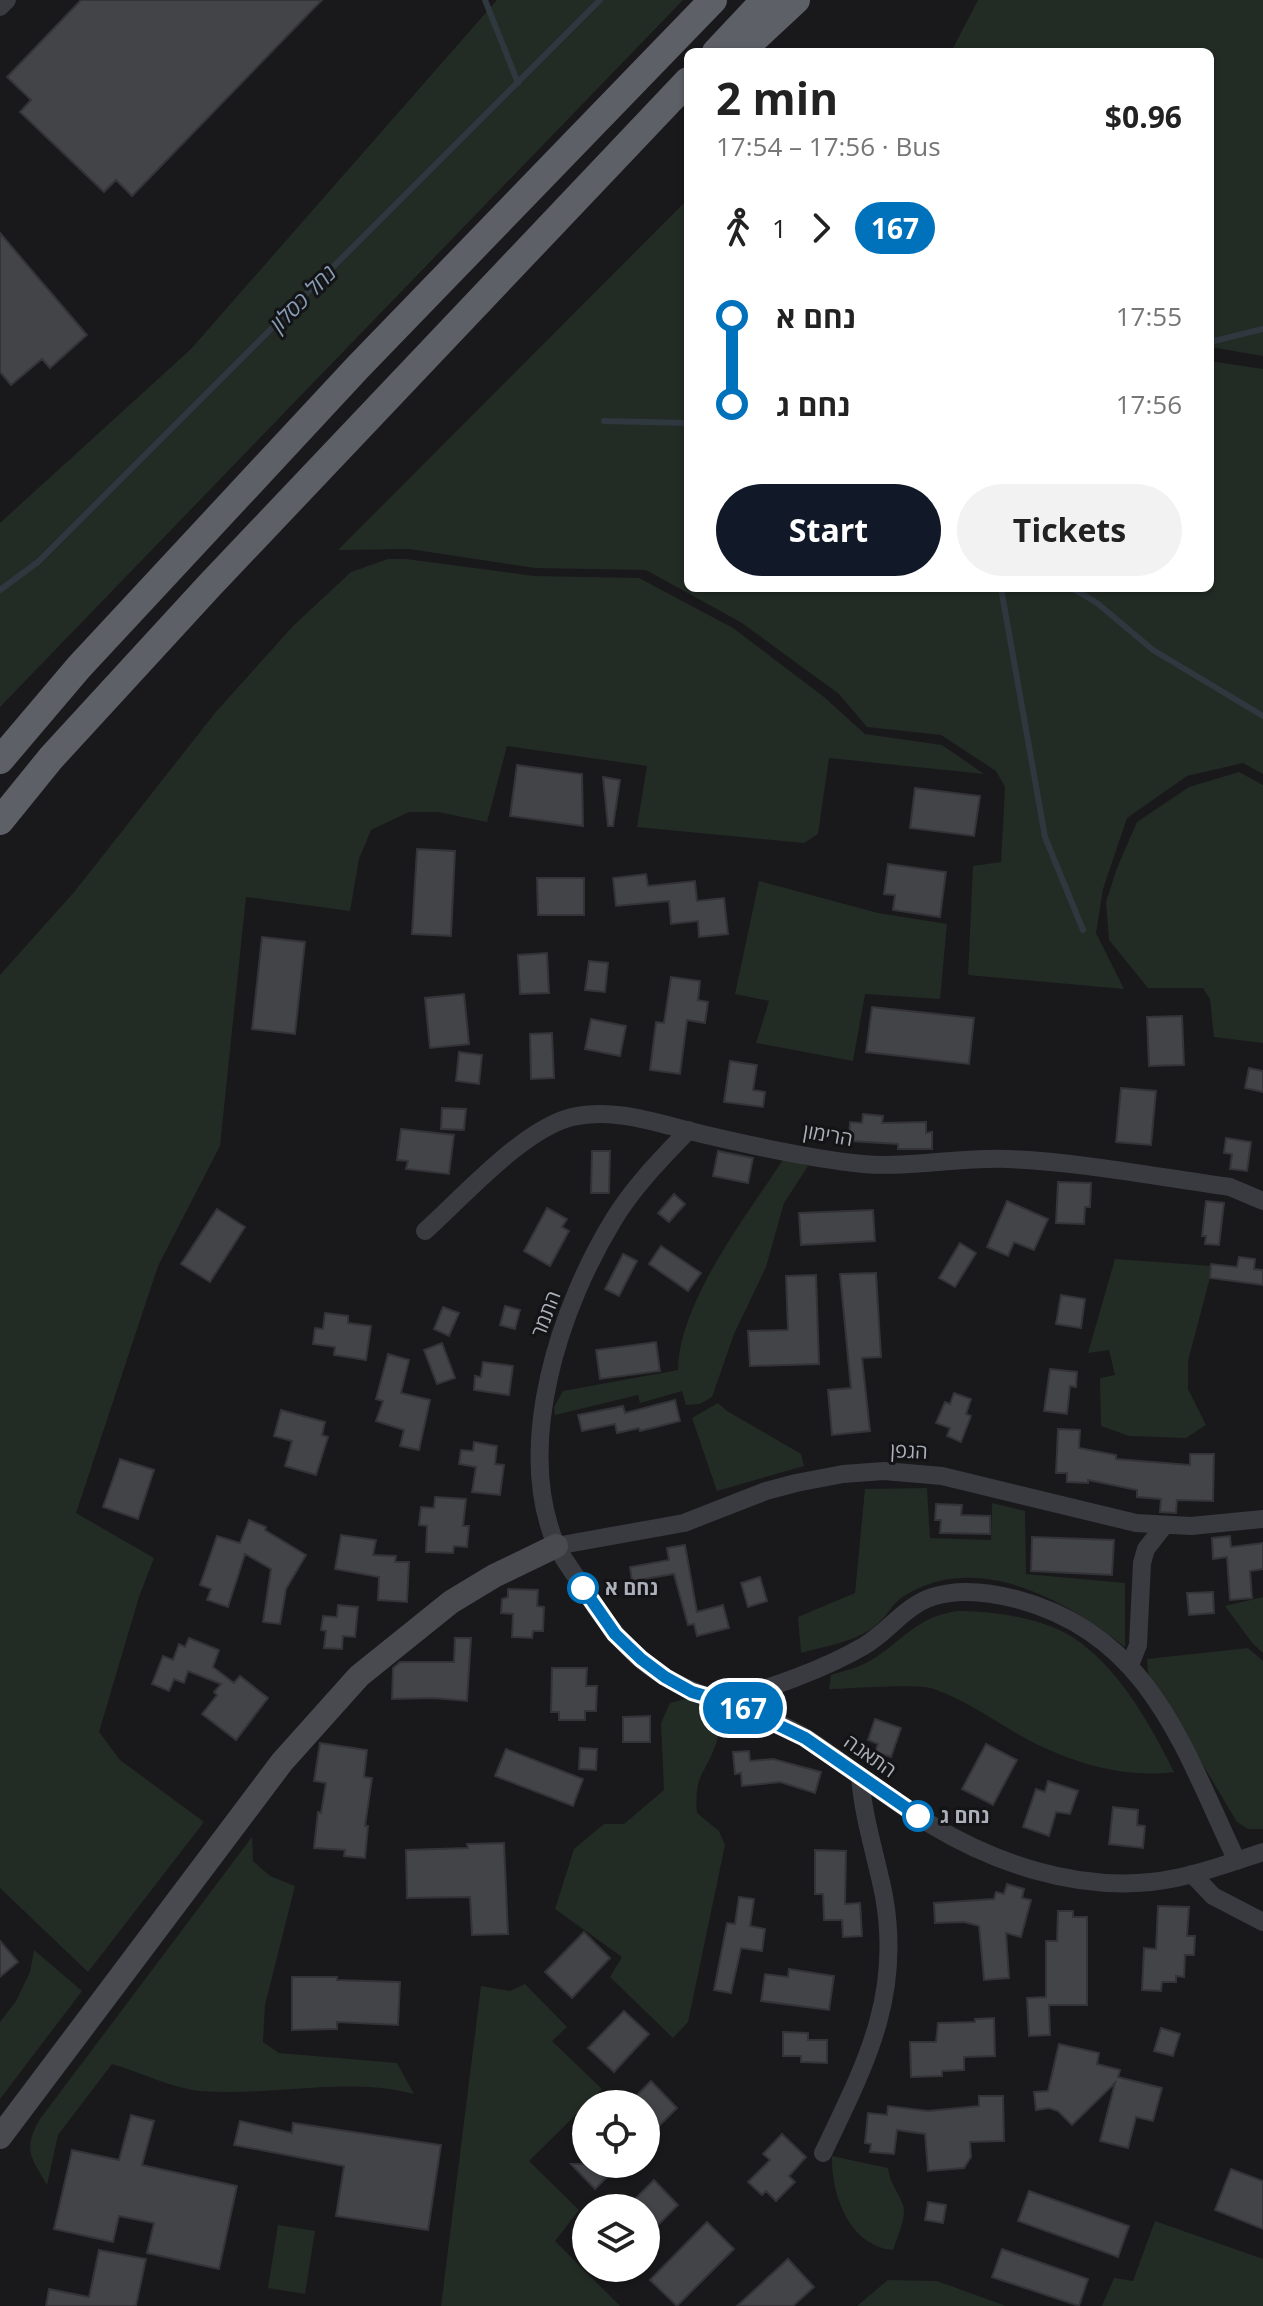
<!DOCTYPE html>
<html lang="en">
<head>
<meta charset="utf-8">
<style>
	:root { --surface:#fff; --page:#f2f2f2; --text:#222; --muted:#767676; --accent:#111827 }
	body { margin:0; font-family:"Open Sans","Noto Sans Hebrew",sans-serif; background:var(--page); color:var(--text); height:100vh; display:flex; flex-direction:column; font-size:30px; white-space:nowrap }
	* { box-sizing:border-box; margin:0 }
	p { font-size:26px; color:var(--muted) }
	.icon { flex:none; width:44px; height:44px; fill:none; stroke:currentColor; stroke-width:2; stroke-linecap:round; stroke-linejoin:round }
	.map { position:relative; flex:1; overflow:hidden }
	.drawer { position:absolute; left:684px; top:48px; width:530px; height:544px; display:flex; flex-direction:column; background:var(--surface); border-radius:12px; box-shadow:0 2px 6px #0004 }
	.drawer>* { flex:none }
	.badge { padding:0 16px; border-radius:26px; font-size:28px; line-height:52px }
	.fabs { position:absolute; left:572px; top:2090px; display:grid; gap:16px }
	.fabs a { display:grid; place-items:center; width:88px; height:88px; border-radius:50%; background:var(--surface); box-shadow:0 2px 6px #0004; font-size:40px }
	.map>.badge { position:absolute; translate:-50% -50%; box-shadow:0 0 0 4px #fff }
	.legs { display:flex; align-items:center; gap:12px; height:88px; padding:0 32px; font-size:26px }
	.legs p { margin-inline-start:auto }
	.overview { display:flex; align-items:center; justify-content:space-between; height:136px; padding:0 32px }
	h1 { font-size:44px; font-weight:700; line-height:60px }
	.button { display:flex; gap:16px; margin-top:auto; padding:16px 32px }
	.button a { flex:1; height:92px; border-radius:48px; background:var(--accent); color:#fff; font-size:32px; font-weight:700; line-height:92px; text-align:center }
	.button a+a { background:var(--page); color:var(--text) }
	ul { padding:0 32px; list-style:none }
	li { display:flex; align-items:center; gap:28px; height:88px; font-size:30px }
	li i { display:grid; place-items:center; width:12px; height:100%; margin:0 10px; background:currentColor }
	li i::after { content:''; width:20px; height:20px; margin:-10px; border:6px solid; border-radius:50%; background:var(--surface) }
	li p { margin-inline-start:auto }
	li:first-child i { background:linear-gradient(#0000 50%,currentColor 0) }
	li:last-child i { background:linear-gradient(currentColor 50%,#0000 0) }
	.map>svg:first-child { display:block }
	.green { fill:#232b25 }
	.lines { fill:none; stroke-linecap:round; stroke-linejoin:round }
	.stream { stroke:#2f373f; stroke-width:6 }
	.building { fill:#434448; stroke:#343337; stroke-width:2 }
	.minor { stroke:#3a3b40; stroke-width:18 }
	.secondary { stroke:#484a50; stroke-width:24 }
	.trunk { stroke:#5e6068; stroke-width:28 }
	.line-1-casing { stroke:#fff; stroke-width:18 }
	.line-1 { stroke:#0072bc; stroke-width:12 }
	.stop-1-dot { fill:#fff; stroke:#0072bc; stroke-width:4 }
	.labels { text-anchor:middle; stroke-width:6; stroke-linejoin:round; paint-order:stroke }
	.street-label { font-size:20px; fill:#acb0ba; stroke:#141416 }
	.stop-label { font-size:20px; font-weight:bold; fill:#acb0ba; stroke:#141416; text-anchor:start }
	.water-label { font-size:22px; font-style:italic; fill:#859cb4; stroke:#141416 }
</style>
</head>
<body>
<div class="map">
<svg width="1263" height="2306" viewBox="0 0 1263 2306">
	<rect width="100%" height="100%" fill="#19191b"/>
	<path class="green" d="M497 0H683L0 707V523L191 349Z
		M978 0H1263V356L1210 347V52H951Z
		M688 199V588H1210V361L1263 369V774L1243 763 1187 776 1127 818 1103 889 1096 933 1124 989 968 975 973 866 1001 862 1005 787 996 771 941 735 867 727 839 694 742 623 646 570 535 568 409 549 338 550Z
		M388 559H406L534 576 639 578 733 628 824 697 865 734 942 745 984 774 829 758 818 834 804 843 637 827 647 766 507 746 487 822 438 812H409L371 830 359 859 350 911 246 897 220 1146 158 1266 76 1513 154 1558 139 1597 99 1732 120 1760 204 1822 88 1972 0 1888V975L75 891 215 713 293 626 351 572Z
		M1239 772 1263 785V1043L1214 1037 1210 999 1203 988H1148L1109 940 1106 902 1117 868 1137 822 1189 787Z
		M759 881 878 913 947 924 940 999 865 994 853 1061 756 1043 769 1001 735 994Z
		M784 1158 808 1166 784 1203 766 1267 734 1334 712 1397 700 1404 686 1405 682 1391 640 1403 638 1395 555 1415 554 1407 563 1391 678 1370C679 1301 747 1216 784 1158Z
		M1115 1259 1213 1266 1188 1361V1389L1206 1425 1186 1438 1129 1436 1101 1426 1100 1378 1115 1375 1109 1350 1088 1353Z
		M718 1403 727 1411 801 1454 804 1466 717 1491 692 1418Z
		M927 1488 930 1538 991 1540 992 1503 1025 1511 1026 1574 1125 1583V1647C1068 1602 984 1553 911 1592 890 1603 891 1613 876 1625 857 1642 825 1646 801 1653L798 1617 855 1593 865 1489Z
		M1263 1597V1653L1253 1644 1225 1606Z
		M957 1611C995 1611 1049 1618 1081 1643 1123 1675 1151 1726 1174 1772 1122 1779 1066 1761 1021 1736 992 1719 965 1700 934 1689 918 1683 850 1689 829 1689L831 1675C843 1671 857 1668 868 1662 903 1642 913 1618 957 1611Z
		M1248 1648 1263 1661V1829H1248L1237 1822 1148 1673 1147 1659Z
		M689 1698 721 1718C719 1726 718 1736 716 1744 704 1777 694 1774 697 1813L719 1831 725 1845 688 2022 673 2038 610 1977 622 1957 555 1909 574 1849 604 1824H624L664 1790 661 1723 670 1703Z
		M252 1837 253 1861 270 1876 295 1886 265 2005 263 2042 279 2053 397 2063 414 2094C344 2076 272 2097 200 2091 175 2089 137 2071 112 2064L58 2135 47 2185C31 2157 22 2150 40 2119Z
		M34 1950 82 1991 0 2099V2022L16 2001 30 1972Z
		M525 1984 567 2027 552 2041 602 2089 529 2161 579 2210 555 2241 620 2306H441L481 1986 510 1991Z
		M832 2156 888 2168C891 2187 898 2190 903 2205 907 2217 897 2237 893 2250 849 2246 831 2194 832 2156Z
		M1155 2221 1263 2259V2306H1102L1114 2278 1133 2281Z
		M278 2225 315 2231 305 2294 268 2288Z
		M888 2280 937 2281 1006 2306H857Z"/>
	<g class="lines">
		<path class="stream" d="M485 0 518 83
			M1210 342 1263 329
			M604 421 688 423
			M1001 588 1045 837 1083 930
			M1072 588 1097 603 1153 650 1263 716
			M0 590 38 562 600 0"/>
	</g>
	<path class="building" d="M81 0H322L132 196 116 180 104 192 20 112 31 100 7 77Z
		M0 233 87 335 50 368 42 359 11 385 0 372Z
		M517 765 582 774 583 826 510 816Z
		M603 777 620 780 613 826H608Z
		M915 788 980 796 974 836 910 828Z
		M417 849 455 851 451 936 412 934Z
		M888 864 946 872 940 917 893 910 895 895 884 894Z
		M646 874 648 886 695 881 697 901 724 898 728 934 699 937 698 921 671 924 669 901 616 906 613 878Z
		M537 878H584V915H538Z
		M262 937 305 942 295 1034 252 1029Z
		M547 953 549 993 520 994 518 955Z
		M589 961 608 963 605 992 585 990Z
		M671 977 700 981 698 1000 708 1002 705 1023 687 1020 680 1074 650 1070 656 1022 664 1023Z
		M464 994 469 1044 430 1048 425 998Z
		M872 1007 974 1018 969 1064 866 1052Z
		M1182 1016 1184 1065 1149 1066 1147 1017Z
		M591 1019 626 1026 620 1056 585 1049Z
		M552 1033 554 1078 531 1079 530 1034Z
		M459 1052 482 1055 479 1084 456 1081Z
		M730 1061 757 1065 753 1090 765 1092 763 1107 724 1102Z
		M1249 1068 1263 1071V1092L1245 1088Z
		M1121 1088 1156 1091 1151 1145 1116 1142Z
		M442 1108 466 1109 464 1130 441 1129Z
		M863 1114 883 1116 882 1123 926 1122V1133L932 1132V1149H898V1144L849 1141 850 1122 862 1123Z
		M401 1129 454 1135 449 1174 406 1169 408 1161 397 1160Z
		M1226 1138 1251 1142 1247 1171 1230 1169 1232 1154 1224 1153Z
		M592 1151H610L609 1193H591Z
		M718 1151 753 1158 748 1183 713 1176Z
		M1058 1182 1091 1183 1090 1207H1085L1084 1224 1056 1223Z
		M674 1194 685 1204 669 1222 658 1213Z
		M1007 1201 1048 1219 1034 1250 1014 1242 1008 1256 987 1247Z
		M1206 1201 1224 1203 1219 1245 1205 1244 1206 1236H1202Z
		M547 1208 567 1219 562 1227 569 1231 550 1266 524 1251Z
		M217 1209 245 1227 210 1282 181 1264Z
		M873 1210 875 1241 801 1245 799 1213Z
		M960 1243 976 1253 955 1287 939 1278Z
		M661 1246 701 1273 688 1291 649 1264Z
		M623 1254 637 1261 619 1296 605 1289Z
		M1239 1257 1255 1259 1254 1269 1263 1270V1285L1210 1278 1211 1264 1237 1267Z
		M876 1273 881 1357 862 1358 870 1431 832 1435 828 1390 851 1388 840 1274Z
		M816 1275 819 1364 750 1366 748 1331 788 1330 786 1276Z
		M1061 1295 1085 1299 1081 1328 1056 1324Z
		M505 1306 520 1310 515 1329 500 1325Z
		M443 1307 459 1313 449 1336 434 1329Z
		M325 1313 348 1316V1323L371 1326 366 1360 334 1355 335 1347 313 1344 315 1328 323 1329Z
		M656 1342 660 1371 600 1379 596 1350Z
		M442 1343 455 1378 437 1384 424 1350Z
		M388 1354 409 1360 401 1393 430 1400 419 1450 400 1446 404 1430 376 1421 383 1401 376 1399Z
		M483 1362 513 1366 509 1395 474 1390 475 1376 481 1377Z
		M1050 1369 1077 1372 1076 1387 1070 1386 1067 1414 1044 1411Z
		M954 1393 971 1399 966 1414 971 1416 961 1442 947 1436 950 1428 936 1423 945 1402 950 1404Z
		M675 1400 680 1421 640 1431 639 1428 617 1433 615 1424 582 1431 578 1415 623 1406 625 1413Z
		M281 1410 325 1422 322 1435 328 1437 316 1475 285 1466 292 1441 274 1436Z
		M1058 1429 1080 1430 1079 1448 1116 1455V1459L1190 1465V1454H1214L1213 1501 1177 1500 1176 1513 1160 1512 1161 1499 1137 1497V1490L1088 1480V1483L1067 1482V1473H1056Z
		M474 1442 497 1446 495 1464 504 1465 500 1495 472 1492 476 1467 459 1464 461 1450 473 1451Z
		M120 1459 154 1470 138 1519 103 1507Z
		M435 1497 466 1499 463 1526H469L467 1547 454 1546 453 1553 426 1552 427 1526 419 1525 421 1507 434 1508Z
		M936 1504 962 1505 961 1515 990 1516V1534L940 1533 941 1520H935Z
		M249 1520 266 1527 265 1530 306 1555 286 1589 280 1624 263 1622 271 1569 245 1554 228 1607 207 1600 211 1589 200 1585 217 1536 240 1543Z
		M341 1535 376 1540 373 1555 396 1556 395 1562H409L407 1602 378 1600 379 1577 335 1569Z
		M1230 1536 1231 1547 1263 1543V1569L1250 1571 1252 1598 1230 1600 1227 1557 1213 1559 1212 1538Z
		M1032 1537 1114 1540 1112 1575 1031 1571Z
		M685 1545 697 1612 723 1605 729 1628 697 1636 694 1624 688 1625 674 1574 632 1581 630 1567 669 1560 667 1548Z
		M760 1577 767 1601 748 1607 741 1583Z
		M508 1589 538 1590 537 1606 544 1607 543 1631H533L532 1638 512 1637 513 1614 501 1613 502 1599 508 1597Z
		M1213 1592 1214 1613 1189 1615 1187 1593Z
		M338 1605 358 1607 355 1637 343 1636 342 1649 324 1648 326 1631 321 1630 323 1616 337 1617Z
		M189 1638 219 1650 213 1667 234 1683 240 1676 268 1698 236 1740 202 1714 217 1695 214 1692 221 1684 188 1671 184 1683 174 1679 169 1691 152 1684 163 1656 173 1660 179 1644 185 1647Z
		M455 1638H471L467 1701 433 1698 392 1699 393 1668 400 1662H454Z
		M552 1668H587L586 1686H597L596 1711H585V1720H559V1712H551Z
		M650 1716V1742H623V1717Z
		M875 1719 901 1728 891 1757 875 1752 878 1744 868 1740Z
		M320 1743 367 1750 364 1777 372 1778 365 1826H368L365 1858 344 1856 345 1850 314 1848 318 1812 321 1813 326 1783 314 1781Z
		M986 1744 1017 1760 993 1805 962 1789Z
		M580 1748 597 1749 596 1770 579 1769Z
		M506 1749 583 1779 573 1806 495 1776Z
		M749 1751 750 1761 773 1759 821 1772 815 1793 780 1782 742 1786 741 1773 735 1774 733 1752Z
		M1048 1781 1078 1791 1070 1814 1056 1812 1049 1836 1023 1827 1036 1789 1045 1792Z
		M1113 1807 1138 1810 1137 1825 1145 1826 1143 1848 1109 1844Z
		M504 1843 508 1934 472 1935 470 1897 407 1898 406 1850 468 1848 467 1844Z
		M815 1850 846 1851 845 1904 860 1903 862 1936 843 1937 842 1920H824L823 1894H815Z
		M1007 1884 1024 1889 1022 1898 1031 1900 1021 1937 1006 1933 1009 1978 984 1980 979 1926 964 1922 935 1923 934 1903 994 1899 996 1892 1004 1894Z
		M739 1897 754 1899 750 1926 765 1929 762 1951 741 1948 731 1993 714 1990 727 1923 735 1924Z
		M1158 1906 1189 1907 1187 1936H1195L1194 1955H1185L1184 1977 1176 1976V1982H1162L1161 1991 1142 1990 1144 1948 1156 1949Z
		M1058 1911H1073V1917H1087V2005H1049L1050 2035 1029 2036 1027 1998 1046 1997V1941H1057Z
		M584 1932 610 1958 572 1998 545 1972Z
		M0 1941 18 1962 0 1977Z
		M789 1969 834 1976 829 2010 761 2001 765 1974 788 1977Z
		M292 1977H337V1980L400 1982 398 2025 337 2022V2029L292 2030Z
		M624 2011 649 2034 614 2072 588 2048Z
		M994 2018 995 2056 964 2057V2070L942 2071V2076L911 2077 910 2042H936L938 2023 975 2022V2019Z
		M1161 2028 1180 2034 1173 2056 1154 2051Z
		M783 2032 808 2033V2040H827V2063L801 2062V2056H783Z
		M1059 2044 1099 2053 1097 2064 1120 2070 1118 2077 1162 2088 1153 2121 1136 2117 1128 2148 1100 2141 1115 2083 1072 2125 1058 2111 1049 2108 1036 2110 1034 2092 1048 2091Z
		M651 2081 677 2108 646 2139V2104H628Z
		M979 2096H1003L1004 2141 970 2142 971 2157 964 2168 928 2171 925 2134 897 2130 894 2154 870 2152 871 2144 865 2143 868 2113 887 2115 888 2106 928 2111 979 2106Z
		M131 2115 154 2121 142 2165 237 2186 219 2269 147 2253 154 2223 119 2216 113 2242 54 2229 72 2150 119 2160Z
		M240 2121 292 2133 293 2123 441 2145 428 2230 336 2216 344 2166 234 2145Z
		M782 2134 806 2157 789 2176 795 2182 776 2201 766 2191 762 2195 748 2182 770 2160 763 2154Z
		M571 2164H620L595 2189Z
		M1231 2169 1263 2181V2229L1215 2210Z
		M654 2180 678 2205 646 2237V2208H626Z
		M1029 2191 1129 2226 1118 2257 1018 2221Z
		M928 2202 946 2205 943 2223 925 2220Z
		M707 2222 734 2249 677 2306 650 2280Z
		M1002 2249 1088 2279 1079 2306 992 2277Z
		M99 2250 146 2259 136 2306H46L49 2289 89 2297Z
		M788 2259 814 2287 793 2306H737Z"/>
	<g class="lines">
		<path class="minor" d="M0 7 7 0
			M689 1130C662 1158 634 1186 614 1219 560 1307 514 1444 556 1545 562 1558 573 1571 580 1583 597 1611 615 1637 640 1659 688 1701 755 1705 808 1739 849 1766 887 1798 930 1824 994 1863 1074 1890 1151 1882 1189 1878 1227 1864 1263 1852
			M425 1231C463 1197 523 1129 572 1117 616 1107 659 1124 702 1134 753 1146 811 1159 863 1164 912 1168 959 1157 1008 1159 1082 1162 1157 1177 1230 1187L1263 1201
			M556 1546 684 1523 766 1491 796 1483 843 1474 884 1471 942 1476 1136 1523 1191 1526 1263 1519
			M1130 1665 1138 1645 1142 1563 1146 1549 1164 1526
			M724 1702C771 1687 821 1671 864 1646 888 1632 905 1606 932 1597 959 1588 989 1592 1016 1599 1151 1635 1183 1748 1237 1861
			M1192 1874 1213 1896 1263 1922
			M823 2153C865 2065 902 1997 884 1896 876 1856 863 1817 860 1776"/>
		<path class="secondary" d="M0 2137 282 1762 359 1676 451 1602 494 1576 556 1546"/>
		<path class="trunk" d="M716 52 765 0
			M740 52 796 0
			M0 760 79 667 358 367 713 0
			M0 821 51 758 209 586 688 81"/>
	</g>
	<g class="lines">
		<defs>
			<path id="line-1" d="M583 1588 615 1634 641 1659 665 1677 692 1692 739 1706 805 1738 918 1816"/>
		</defs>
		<use href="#line-1" class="line-1-casing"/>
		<use href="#line-1" class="line-1"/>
	</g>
	<g class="stop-1-dot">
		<circle cx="583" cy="1588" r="14"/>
		<circle cx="918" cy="1816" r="14"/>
	</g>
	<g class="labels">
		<g class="street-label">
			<text transform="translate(828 1135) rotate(10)" y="7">הרימון</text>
			<text transform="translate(546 1314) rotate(-69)" y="7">התמר</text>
			<text transform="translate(909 1451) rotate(3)" y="7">הגפן</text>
			<text transform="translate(870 1756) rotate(35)" y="7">התאנה</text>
		</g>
		<g class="stop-label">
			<text x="605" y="1595">נחם א</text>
			<text x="940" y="1823">נחם ג</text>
		</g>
		<g class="water-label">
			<text transform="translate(303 298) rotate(-45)" y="8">נחל כסלון</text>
		</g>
	</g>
</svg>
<div class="fabs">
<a><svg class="icon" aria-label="locate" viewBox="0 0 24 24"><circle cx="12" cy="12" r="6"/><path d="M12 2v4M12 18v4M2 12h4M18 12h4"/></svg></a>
<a><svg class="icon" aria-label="layers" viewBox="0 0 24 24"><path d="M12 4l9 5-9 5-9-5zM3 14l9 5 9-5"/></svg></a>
</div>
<b class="badge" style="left:743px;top:1708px;background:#0072bc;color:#fff">167</b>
<section class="drawer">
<div class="overview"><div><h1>2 min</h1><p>17:54 – 17:56 · Bus</p></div><b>$0.96</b></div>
<div class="legs"><svg class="icon" aria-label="walk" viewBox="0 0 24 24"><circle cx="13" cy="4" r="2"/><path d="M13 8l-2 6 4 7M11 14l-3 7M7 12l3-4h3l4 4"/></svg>1<svg class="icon" aria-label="forward" viewBox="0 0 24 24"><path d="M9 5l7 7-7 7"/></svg><b class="badge" style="background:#0072bc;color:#fff">167</b></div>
<ul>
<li><i style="color:#0072bc"></i><b>נחם א</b><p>17:55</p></li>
<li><i style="color:#0072bc"></i><b>נחם ג</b><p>17:56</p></li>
</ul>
<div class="button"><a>Start</a><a>Tickets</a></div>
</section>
</div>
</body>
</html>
